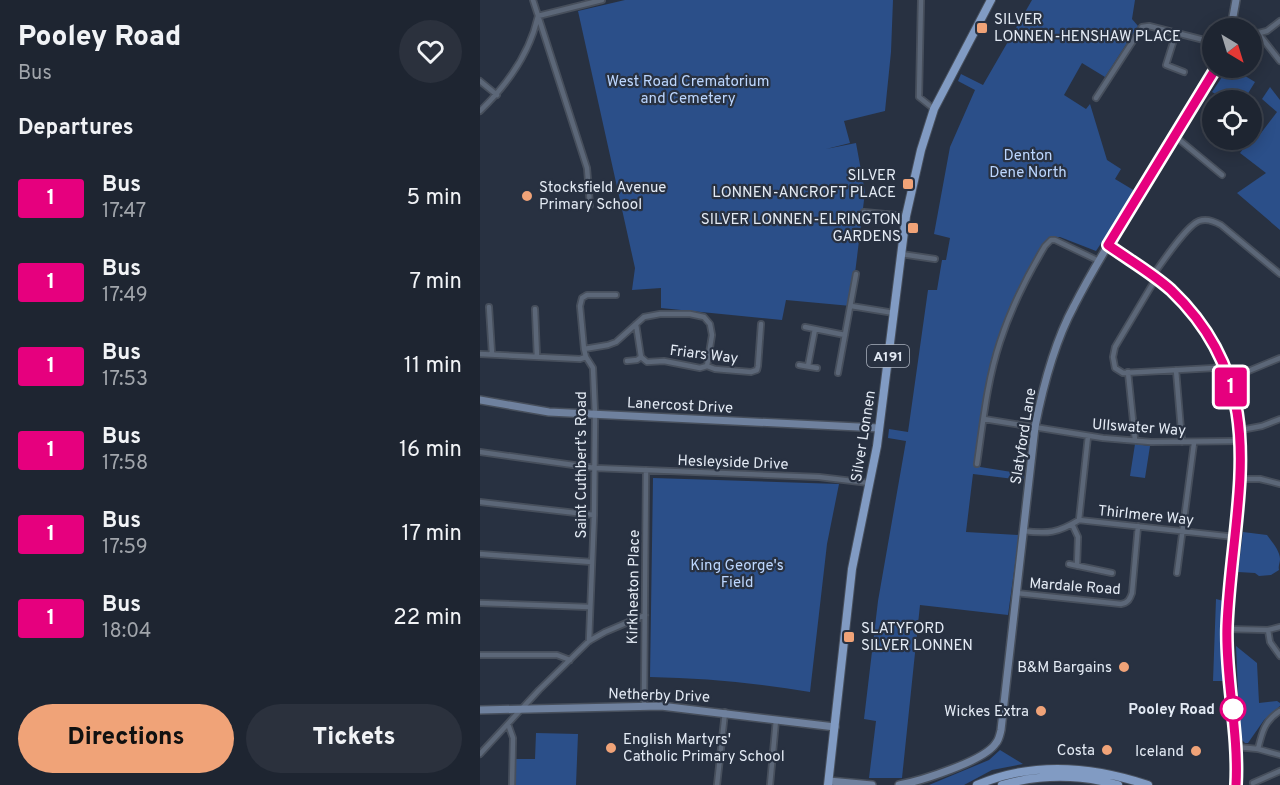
<!DOCTYPE html>
<html lang="en">
<head>
<meta charset="utf-8">
<style>
	:root { --surface:#1e2531; --page:#2b313d; --text:#f1f3f6; --muted:#a1a5ab; --line:#3c424d; --accent:#f0a378 }
	body { margin:0; font-family:Overpass,sans-serif; background:var(--page); color:var(--text); height:100vh; display:flex; flex-direction:column; font-size:22px; white-space:nowrap }
	* { box-sizing:border-box; margin:0 }
	p { font-size:20px; color:var(--muted) }
	.icon { flex:none; width:33px; height:33px; fill:none; stroke:currentColor; stroke-width:2; stroke-linecap:round; stroke-linejoin:round }
	.map { position:relative; flex:1; overflow:hidden }
	.side { display:flex; flex-direction:column; background:var(--surface); width:480px }
	.side>* { flex:none }
	.badge { padding:0 12px; border-radius:4px; font-size:21px; line-height:39px }
	.needle { width:39px; rotate:142deg }
	.fabs { position:absolute; left:722px; top:18px; display:grid; gap:12px }
	.fabs a { display:grid; place-items:center; width:60px; height:60px; border-radius:50%; background:var(--surface); box-shadow:0 3px 15px #0003,0 0 0 2px var(--line); font-size:30px }
	.map>.badge { position:absolute; translate:-50% -50%; box-shadow:0 0 0 3px #fff }
	h2 { padding:0 18px; font-size:22px; line-height:54px }
	.round { display:grid; place-items:center; flex:none; width:63px; height:63px; border-radius:32px; background:var(--page) }
	.head { display:flex; align-items:center; justify-content:space-between; height:102px; padding:0 18px }
	h1 { font-size:28px; font-weight:800; line-height:45px }
	.action { display:flex; gap:12px; margin-top:auto; padding:12px 18px }
	.action a { flex:1; height:69px; border-radius:36px; background:var(--accent); color:#111; font-size:24px; font-weight:800; line-height:69px; text-align:center }
	.action a+a { background:var(--page); color:var(--text) }
	ul { padding:0; list-style:none }
	li { display:flex; align-items:center; gap:18px; height:84px; padding:0 18px }
	li div { flex:1 }
	li b { display:block; font-size:22px }
	li em { font-style:normal }
	li .badge { min-width:66px; font-weight:700; text-align:center }
	main { display:flex; flex:1; min-height:0 }
	.map>svg:first-child { display:block }
	.green { fill:#2b4f89 }
	.lines { fill:none; stroke-linecap:round; stroke-linejoin:round }
	.street-casing { stroke:#474f5c; stroke-width:8 }
	.secondary-casing { stroke:#474f5c; stroke-width:10 }
	.primary-casing { stroke:#474f5c; stroke-width:10 }
	.street { stroke:#5c6778; stroke-width:4.5 }
	.secondary { stroke:#6f819e; stroke-width:7 }
	.primary { stroke:#819bc3; stroke-width:8 }
	.line-casing { stroke:#fff; stroke-width:14 }
	.line { stroke:#e6007e; stroke-width:9 }
	.poi-dot { fill:#f0a378; stroke:#283141; stroke-width:2 }
	.stop-dot { fill:#fff; stroke:#e6007e; stroke-width:3 }
	.labels { text-anchor:middle; stroke-width:4.5; stroke-linejoin:round; paint-order:stroke }
	.shield { fill:#283141; stroke:#abb2be; stroke-width:1.5 }
	.shield-label { font-size:14px; font-weight:bold; fill:#e3eaf4 }
	.poi-label { font-size:15px; fill:#e3eaf4; stroke:#283141; text-anchor:end }
	.park-label { font-size:15px; fill:#bcd6fe; stroke:#283141 }
	.street-label { font-size:15px; fill:#e3eaf4; stroke:#283141 }
	.stop-label { font-size:15px; font-weight:bold; fill:#e3eaf4; stroke:#283141; text-anchor:end }
</style>
</head>
<body>
<main>
<section class="side">
<div class="head"><div><h1>Pooley Road</h1><p>Bus</p></div><a class="round"><svg class="icon" aria-label="heart" viewBox="0 0 24 24"><path d="M12 20l-8-8c-3-5 5-10 8-4 3-6 11-1 8 4z"/></svg></a></div>
<h2>Departures</h2>
<ul>
<li><span class="badge" style="background:#e6007e;color:#fff">1</span><div><b>Bus</b><p>17:47</p></div><em>5 min</em></li>
<li><span class="badge" style="background:#e6007e;color:#fff">1</span><div><b>Bus</b><p>17:49</p></div><em>7 min</em></li>
<li><span class="badge" style="background:#e6007e;color:#fff">1</span><div><b>Bus</b><p>17:53</p></div><em>11 min</em></li>
<li><span class="badge" style="background:#e6007e;color:#fff">1</span><div><b>Bus</b><p>17:58</p></div><em>16 min</em></li>
<li><span class="badge" style="background:#e6007e;color:#fff">1</span><div><b>Bus</b><p>17:59</p></div><em>17 min</em></li>
<li><span class="badge" style="background:#e6007e;color:#fff">1</span><div><b>Bus</b><p>18:04</p></div><em>22 min</em></li>
</ul>
<div class="action"><a>Directions</a><a>Tickets</a></div>
</section>
<div class="map">
<svg width="800" height="785" viewBox="0 0 800 785">
	<rect width="100%" height="100%" fill="#283141"/>
	<path class="green" d="M145 0H413L411 52 405 111 364 121 370 143 346 149 376 143 385 192 371 306 306 300 302 320 181 308V288L152 290 155 268 98 11Z
		M552 0H655L652 19 658 26 625 77 602 63 584 95 606 109 610 104 627 160 641 169 635 179 655 191 616 251 580 237H572L564 243C522 316 505 383 494 466L544 474 543 480 493 474 486 532 539 535 528 615 440 605 422 778H389L396 721 384 719 398 601 426 441 408 438 409 429 428 432 448 290H457L462 260H466L470 238 454 234 470 147 495 90 478 81 481 74 503 85Z
		M748 68H752L775 82 764 100H746L732 92Z
		M790 87 800 100V230L757 193 786 173 760 153 774 135 778 137 797 112 782 99Z
		M655 444 670 446 665 478 650 476Z
		M173 478 359 484 347 544 330 692C277 683 224 678 170 677Z
		M763 532 787 535C792 542 800 551 800 559 800 563 798 566 799 570L791 575 779 576 775 573 758 572Z
		M736 599 744 601 742 635 746 681H733Z
		M756 646 777 663 779 703 797 701 800 703V706L784 720 768 743H765L760 738Z
		M56 733 98 734 96 785H35L36 759H55Z
		M520 750 543 764 512 770 484 785H449L509 760Z"/>
	<g class="lines">
		<defs>
			<path id="street" d="M53 0 107 168 110 205
				M441 0 439 97 454 109
				M696 33 686 65 704 72
				M778 33 800 61
				M771 35 787 31 800 21
				M0 81 17 95
				M616 98 662 27 669 26 732 42
				M0 111C27 85 50 53 58 16L122 0
				M696 137 742 175
				M384 212 426 216
				M421 254 455 259
				M673 275C682 263 706 226 719 221 727 218 734 221 741 225L800 274
				M672 285 635 347 633 357 635 368 643 373 734 368 742 364
				M371 306 414 313
				M9 307 12 354
				M55 309 57 357
				M325 327 365 335
				M104 349 128 345 136 342 164 317 180 314H210L224 317 230 324 232 335 227 366
				M0 354 100 359 106 357
				M161 357 167 362 184 361 220 368 227 366 235 369 271 372 277 370 278 366 281 324
				M147 361 157 360 161 357 156 324
				M319 365 337 368
				M328 366 335 329
				M696 370 702 442
				M648 372 655 440
				M358 373 376 274
				M749 379 800 358
				M504 419 623 438 671 442 760 441
				M761 430 782 426 800 419
				M0 452 115 468 339 477 389 483
				M497 464C503 423 507 381 520 342 531 308 547 276 565 246L571 240H575L619 261
				M761 479H780L800 484
				M0 502 114 515
				M599 520 608 436
				M592 524 598 537 597 566
				M543 531C568 534 578 533 599 520L755 537
				M0 554 112 562
				M589 564 632 573
				M697 573 714 443
				M536 593 641 604C648 603 650 599 652 593L658 526
				M0 603 109 607
				M747 629 788 630 800 627
				M788 630 790 642 800 656
				M109 641 114 515 115 414 113 368 106 357 104 349 100 306 102 298 107 295H136
				M0 655H77L90 660
				M164 705 166 470
				M28 724 33 738 32 785
				M757 747 778 749 800 755
				M778 749C782 732 785 720 800 711
				M0 754 59 690 109 641 125 632 165 615
				M773 783 800 771
				M237 785 245 712
				M290 785 296 720"/>
			<path id="secondary" d="M751 28 756 0
				M628 245C649 259 672 273 691 290 796 390 752 501 747 626 747 639 749 653 750 667 753 706 758 745 756 785
				M0 400 69 412 399 428
				M0 710 181 706 355 727
				M349 781 392 785
				M419 785C440 781 505 761 516 743 519 740 520 734 521 730L555 427C563 386 574 343 594 306 636 224 693 150 736 68"/>
			<path id="primary" d="M348 785 372 569 397 446 426 216 441 150 454 109 511 0
				M497 785C553 761 611 766 668 785
				M522 785C561 774 599 774 638 785"/>
		</defs>
		<use href="#street" class="street-casing"/>
		<use href="#secondary" class="secondary-casing"/>
		<use href="#primary" class="primary-casing"/>
		<use href="#street" class="street"/>
		<use href="#secondary" class="secondary"/>
		<use href="#primary" class="primary"/>
	</g>
	<g class="lines">
		<defs>
			<path id="line" d="M736 68 628 245C649 260 672 273 691 290 796 390 752 501 747 626 745 678 759 731 756 785"/>
		</defs>
		<use href="#line" class="line-casing"/>
		<use href="#line" class="line"/>
	</g>
	<g class="poi-dot">
		<rect x="496" y="22" width="12" height="12" rx="3"/>
		<rect x="422" y="178" width="12" height="12" rx="3"/>
		<circle cx="47" cy="196" r="6"/>
		<rect x="427" y="222" width="12" height="12" rx="3"/>
		<rect x="363" y="631" width="12" height="12" rx="3"/>
		<circle cx="644" cy="667" r="6"/>
		<circle cx="561" cy="711" r="6"/>
		<circle cx="131" cy="748" r="6"/>
		<circle cx="627" cy="750" r="6"/>
		<circle cx="716" cy="751" r="6"/>
	</g>
	<circle class="stop-dot" cx="753" cy="709" r="12"/>
	<g class="labels">
		<rect class="shield" x="387" y="345" width="42" height="22" rx="4.5"/>
		<g class="shield-label">
			<text x="408" y="361">A191</text>
		</g>
		<g class="poi-label">
			<text x="514" y="24" text-anchor="start">SILVER<tspan x="514" dy="17">LONNEN-HENSHAW PLACE</tspan></text>
			<text x="416" y="180">SILVER<tspan x="416" dy="17">LONNEN-ANCROFT PLACE</tspan></text>
			<text x="59" y="192" text-anchor="start">Stocksfield Avenue<tspan x="59" dy="17">Primary School</tspan></text>
			<text x="421" y="224">SILVER LONNEN-ELRINGTON<tspan x="421" dy="17">GARDENS</tspan></text>
			<text x="381" y="633" text-anchor="start">SLATYFORD<tspan x="381" dy="17">SILVER LONNEN</tspan></text>
			<text x="632" y="672">B&amp;M Bargains</text>
			<text x="549" y="716">Wickes Extra</text>
			<text x="143" y="744" text-anchor="start">English Martyrs'<tspan x="143" dy="17">Catholic Primary School</tspan></text>
			<text x="615" y="755">Costa</text>
			<text x="704" y="756">Iceland</text>
		</g>
		<g class="park-label">
			<text x="208" y="86">West Road Crematorium<tspan x="208" dy="17">and Cemetery</tspan></text>
			<text x="548" y="160">Denton<tspan x="548" dy="17">Dene North</tspan></text>
			<text x="257" y="570">King George's<tspan x="257" dy="17">Field</tspan></text>
		</g>
		<g class="street-label">
			<text transform="translate(224 354) rotate(7)" y="5">Friars Way</text>
			<text transform="translate(200 405) rotate(3)" y="5">Lanercost Drive</text>
			<text transform="translate(659 427) rotate(4)" y="5">Ullswater Way</text>
			<text transform="translate(383 436) rotate(-81)" y="5">Silver Lonnen</text>
			<text transform="translate(543 436) rotate(-81)" y="5">Slatyford Lane</text>
			<text transform="translate(253 462) rotate(2)" y="5">Hesleyside Drive</text>
			<text transform="translate(101 465) rotate(-90)" y="5">Saint Cuthbert's Road</text>
			<text transform="translate(666 515) rotate(6)" y="5">Thirlmere Way</text>
			<text transform="translate(595 586) rotate(4)" y="5">Mardale Road</text>
			<text transform="translate(153 587) rotate(-89)" y="5">Kirkheaton Place</text>
			<text transform="translate(179 695) rotate(2)" y="5">Netherby Drive</text>
		</g>
		<g class="stop-label">
			<text x="735" y="714">Pooley Road</text>
		</g>
	</g>
</svg>
<div class="fabs">
<a><svg class="needle" viewBox="-14 -14 28 28"><path d="M0-13l5 13h-10z" fill="#e53935"/><path d="M0 13l5-13h-10z" fill="#a1a5ab"/></svg></a>
<a><svg class="icon" aria-label="locate" viewBox="0 0 24 24"><circle cx="12" cy="12" r="6"/><path d="M12 2v4M12 18v4M2 12h4M18 12h4"/></svg></a>
</div>
<b class="badge" style="left:751px;top:387px;background:#e6007e;color:#fff">1</b>
</div>
</main>
</body>
</html>
